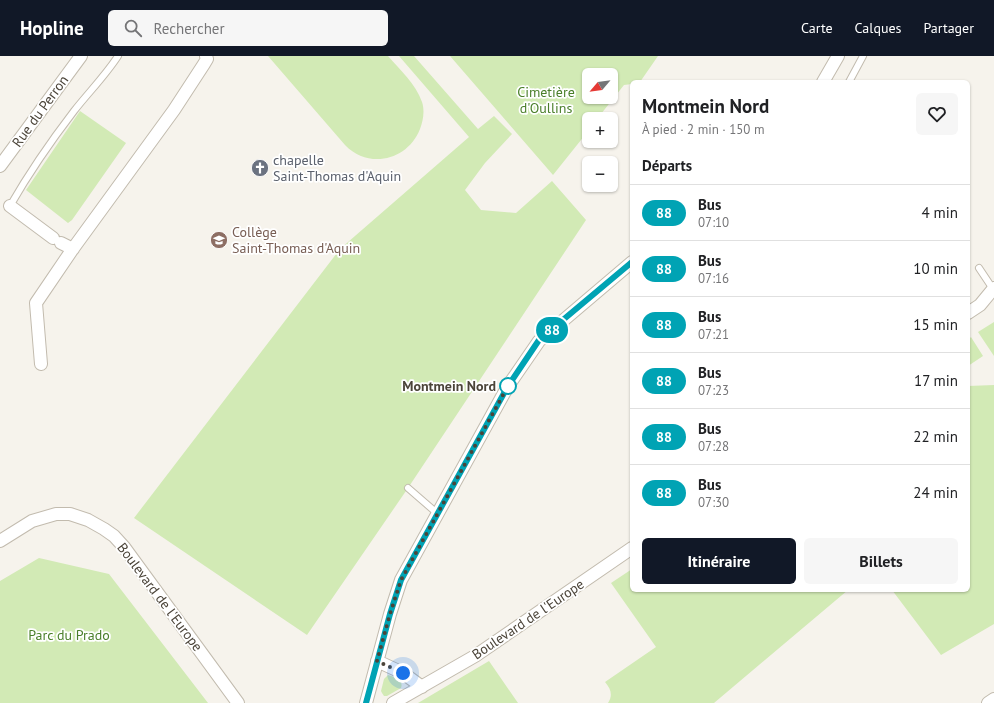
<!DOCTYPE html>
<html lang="fr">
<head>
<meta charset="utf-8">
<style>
	:root { --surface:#fff; --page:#f6f6f6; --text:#202124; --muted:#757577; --line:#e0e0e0; --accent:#111827 }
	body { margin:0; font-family:"PT Sans",sans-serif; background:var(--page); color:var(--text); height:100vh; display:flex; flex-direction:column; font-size:15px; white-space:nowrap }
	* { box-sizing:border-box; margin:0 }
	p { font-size:13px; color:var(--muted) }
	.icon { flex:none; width:22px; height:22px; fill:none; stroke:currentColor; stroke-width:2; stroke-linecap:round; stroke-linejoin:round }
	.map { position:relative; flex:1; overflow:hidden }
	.side { position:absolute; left:630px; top:24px; width:340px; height:512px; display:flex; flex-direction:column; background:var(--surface); border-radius:6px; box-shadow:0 1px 3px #0004 }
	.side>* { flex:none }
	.badge { padding:0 8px; border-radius:13px; font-size:14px; line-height:26px }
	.needle { width:26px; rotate:241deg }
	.controls { position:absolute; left:582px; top:12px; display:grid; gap:8px }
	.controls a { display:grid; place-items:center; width:36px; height:36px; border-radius:6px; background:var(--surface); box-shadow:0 1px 3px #0004; font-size:20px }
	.you { position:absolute; width:20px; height:20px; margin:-10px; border:3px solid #fff; border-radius:50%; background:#1a73e8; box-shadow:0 0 0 6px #1a73e833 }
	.map>.badge { position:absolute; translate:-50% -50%; box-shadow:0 0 0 2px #fff }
	h2 { padding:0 12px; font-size:15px; line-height:36px }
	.round { display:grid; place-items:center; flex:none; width:42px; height:42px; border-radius:6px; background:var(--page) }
	.summary { display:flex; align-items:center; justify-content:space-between; height:68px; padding:0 12px }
	h1 { font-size:19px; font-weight:800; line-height:30px }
	.primary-button { display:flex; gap:8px; margin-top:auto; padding:8px 12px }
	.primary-button a { flex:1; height:46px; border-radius:6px; background:var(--accent); color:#fff; font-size:16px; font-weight:800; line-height:46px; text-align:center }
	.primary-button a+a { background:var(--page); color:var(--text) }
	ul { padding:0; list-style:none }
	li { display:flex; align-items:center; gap:12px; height:56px; padding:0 12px; border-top:1px solid var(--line) }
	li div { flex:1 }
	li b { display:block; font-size:15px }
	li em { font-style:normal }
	li .badge { min-width:44px; font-weight:700; text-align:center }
	header { display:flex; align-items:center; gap:24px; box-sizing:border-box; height:56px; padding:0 20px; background:var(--accent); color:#fff }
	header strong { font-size:19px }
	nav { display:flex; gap:22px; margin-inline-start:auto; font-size:14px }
	.search { width:280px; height:36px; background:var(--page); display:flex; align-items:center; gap:10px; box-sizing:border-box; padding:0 14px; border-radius:6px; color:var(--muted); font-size:15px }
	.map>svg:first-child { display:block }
	.green { fill:#d2eab5; fill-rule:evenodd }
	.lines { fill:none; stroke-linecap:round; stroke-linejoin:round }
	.lane-casing { stroke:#c2bbae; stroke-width:8 }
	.street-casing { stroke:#c2bbae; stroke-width:14 }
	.lane { stroke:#fff; stroke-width:6 }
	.street { stroke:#fff; stroke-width:12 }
	.line-casing { stroke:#fff; stroke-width:9 }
	.line { stroke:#00a3b4; stroke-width:6 }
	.walk { stroke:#4b4439; stroke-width:4; stroke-dasharray:0 7.2 }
	.stop-dot { fill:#fff; stroke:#00a3b4; stroke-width:2 }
	.labels { text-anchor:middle; stroke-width:3.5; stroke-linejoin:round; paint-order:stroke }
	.park-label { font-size:14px; fill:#4a7f2a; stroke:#fff }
	.street-label { font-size:14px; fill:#4b4439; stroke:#fff }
	.worship-label { font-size:14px; fill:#5b616d; stroke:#fff; text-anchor:start }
	.education-label { font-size:14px; fill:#785e54; stroke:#fff; text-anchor:start }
	.stop-label { font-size:14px; font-weight:bold; fill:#4b4439; stroke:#fff; text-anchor:end }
</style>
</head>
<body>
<header>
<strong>Hopline</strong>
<div class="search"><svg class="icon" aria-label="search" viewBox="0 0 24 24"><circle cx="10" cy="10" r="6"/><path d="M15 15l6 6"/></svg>Rechercher</div>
<nav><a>Carte</a><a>Calques</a><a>Partager</a></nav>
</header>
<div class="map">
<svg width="994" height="647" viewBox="0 0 994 647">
	<rect width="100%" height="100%" fill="#f6f3ec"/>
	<path class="green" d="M268 0H388C400 14 416 28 422 46 425 55 423 65 420 73 408 104 369 114 345 89Z
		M399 0H414L478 73 494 60 512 78 485 107 465 134 481 154 516 157 552 125 586 164 408 432 307 579 134 462 340 193 469 81Z
		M450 0H658L640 26H632V28L624 29 597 63H589V74L553 119ZM589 19H611V41H589Z
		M80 55 126 87 72 164 68 167 26 134Z
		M994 266V300L978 276Z
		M971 281 983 300 968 310V284Z
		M994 329V568L941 599 892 534H968V330Z
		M39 502 109 518 208 647H0V525Z
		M632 513V534H848L714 647H608C613 639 611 633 605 626L656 591 611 527Z
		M489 605 518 647H418Z
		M388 619C395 621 404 624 401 632L387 640H384L382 637 381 635 384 623Z"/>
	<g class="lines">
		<defs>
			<path id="lane" d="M849 26 863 0
				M10 150C29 117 51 85 74 55 88 37 105 20 118 0
				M979 212 993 233
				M408 432 438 458"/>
			<path id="street" d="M823 26 838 0
				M0 110 81 0
				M10 150 53 182
				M61 187 73 193
				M968 257 980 249 994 232
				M41 308 36 247 72 194 174 54 204 8 207 3 206 0
				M0 485 32 465 56 458H70L88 464 104 473 114 480 124 491 238 647
				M377 605 403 617 422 631
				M366 647 390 558 401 524 508 330 539 285 632 206
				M393 647 475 600 632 492
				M988 647 994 643"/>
		</defs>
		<use href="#lane" class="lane-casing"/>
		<use href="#street" class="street-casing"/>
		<use href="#lane" class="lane"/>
		<use href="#street" class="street"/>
	</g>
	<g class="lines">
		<defs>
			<path id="line" d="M366 647 390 558 401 524 508 330 539 284 632 206"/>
		</defs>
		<use href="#line" class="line-casing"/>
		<use href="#line" class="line"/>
		<path class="walk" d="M403 617 377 605 390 558 401 524 508 330"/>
	</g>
	<defs>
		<symbol id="church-disc" viewBox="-11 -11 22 22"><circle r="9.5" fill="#6b7280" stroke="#fff"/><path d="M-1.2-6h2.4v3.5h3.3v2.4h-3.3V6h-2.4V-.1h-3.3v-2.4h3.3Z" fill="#fff"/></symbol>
		<symbol id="school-disc" viewBox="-11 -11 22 22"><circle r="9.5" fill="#8d6e63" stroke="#fff"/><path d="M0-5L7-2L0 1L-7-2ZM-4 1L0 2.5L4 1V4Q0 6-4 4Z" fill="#fff"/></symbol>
	</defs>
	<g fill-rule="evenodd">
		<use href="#church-disc" x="250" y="102" width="20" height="20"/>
		<use href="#school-disc" x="209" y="174" width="20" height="20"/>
	</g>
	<circle class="stop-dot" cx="508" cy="330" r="8"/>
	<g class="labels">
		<g class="park-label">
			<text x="546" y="41">Cimetière<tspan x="546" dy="16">d'Oullins</tspan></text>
			<text x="69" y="584">Parc du Prado</text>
		</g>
		<g class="street-label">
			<text transform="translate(40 55) rotate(-54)" y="5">Rue du Perron</text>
			<text transform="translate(160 541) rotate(53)" y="5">Boulevard de l'Europe</text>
			<text transform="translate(528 563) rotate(-34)" y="5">Boulevard de l'Europe</text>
		</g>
		<g class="worship-label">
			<text x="273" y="109">chapelle<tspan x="273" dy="16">Saint-Thomas d'Aquin</tspan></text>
		</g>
		<g class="education-label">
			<text x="232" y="181">Collège<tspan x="232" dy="16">Saint-Thomas d'Aquin</tspan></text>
		</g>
		<g class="stop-label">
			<text x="496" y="335">Montmein Nord</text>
		</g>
	</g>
</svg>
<div class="controls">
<a><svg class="needle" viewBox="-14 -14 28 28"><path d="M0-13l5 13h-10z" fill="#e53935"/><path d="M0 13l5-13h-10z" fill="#757577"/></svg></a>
<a>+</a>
<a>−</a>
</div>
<div class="you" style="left:403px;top:617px"></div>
<b class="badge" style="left:552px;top:274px;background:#00a3b4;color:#fff">88</b>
<section class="side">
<div class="summary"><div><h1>Montmein Nord</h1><p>À pied · 2 min · 150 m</p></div><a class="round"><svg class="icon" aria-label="heart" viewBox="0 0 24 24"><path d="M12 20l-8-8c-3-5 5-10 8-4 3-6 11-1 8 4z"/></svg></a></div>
<h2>Départs</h2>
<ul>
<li><span class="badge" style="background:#00a3b4;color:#fff">88</span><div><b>Bus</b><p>07:10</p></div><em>4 min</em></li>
<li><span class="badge" style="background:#00a3b4;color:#fff">88</span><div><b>Bus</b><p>07:16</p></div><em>10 min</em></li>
<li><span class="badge" style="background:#00a3b4;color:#fff">88</span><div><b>Bus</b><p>07:21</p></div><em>15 min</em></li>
<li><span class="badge" style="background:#00a3b4;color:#fff">88</span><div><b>Bus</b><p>07:23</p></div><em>17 min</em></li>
<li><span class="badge" style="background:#00a3b4;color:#fff">88</span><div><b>Bus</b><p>07:28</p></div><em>22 min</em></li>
<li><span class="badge" style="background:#00a3b4;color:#fff">88</span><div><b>Bus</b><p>07:30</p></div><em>24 min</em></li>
</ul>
<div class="primary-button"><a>Itinéraire</a><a>Billets</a></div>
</section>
</div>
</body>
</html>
